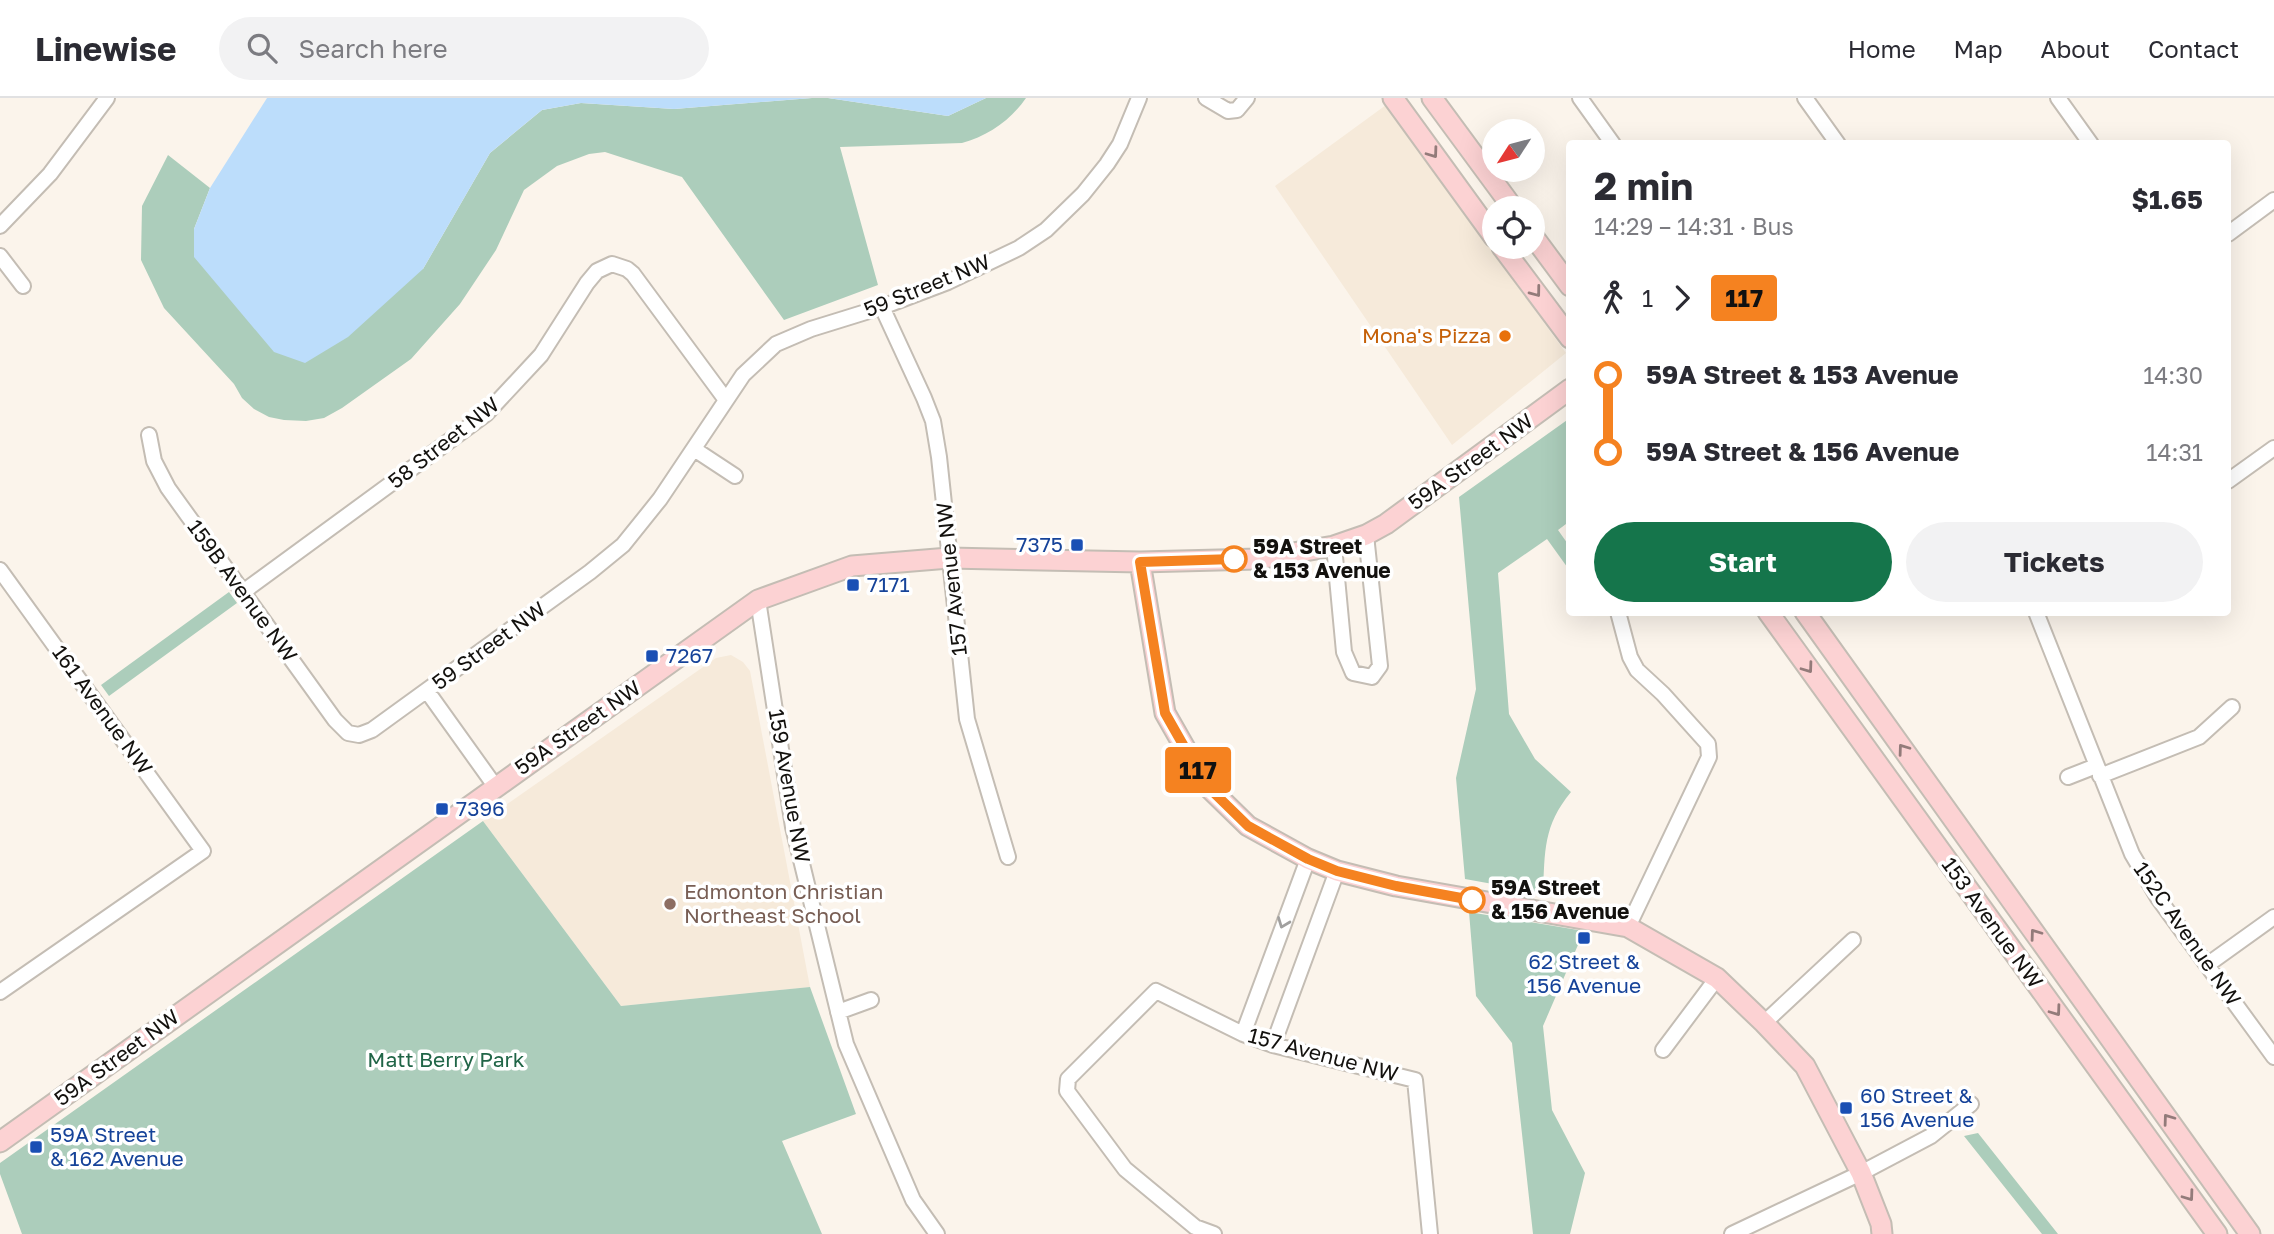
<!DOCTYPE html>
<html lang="en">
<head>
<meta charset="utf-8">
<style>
	:root { --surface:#fff; --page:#f2f2f3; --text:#2b2b33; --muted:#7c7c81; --line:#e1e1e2; --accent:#15754b }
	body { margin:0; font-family:"Golos Text",sans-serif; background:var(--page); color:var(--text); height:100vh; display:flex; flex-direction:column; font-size:26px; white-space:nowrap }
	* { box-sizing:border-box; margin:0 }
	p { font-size:23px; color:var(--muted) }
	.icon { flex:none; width:38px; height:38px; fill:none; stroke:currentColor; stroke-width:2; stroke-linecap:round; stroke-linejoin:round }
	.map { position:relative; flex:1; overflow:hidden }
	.drawer { position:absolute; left:1566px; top:42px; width:665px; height:476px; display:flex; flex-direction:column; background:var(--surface); border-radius:7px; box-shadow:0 7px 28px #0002 }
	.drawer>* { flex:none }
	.badge { padding:0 14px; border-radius:5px; font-size:24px; line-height:46px }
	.needle { width:46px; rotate:234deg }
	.fabs { position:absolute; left:1482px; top:21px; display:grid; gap:14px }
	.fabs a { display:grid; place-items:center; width:63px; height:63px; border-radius:50%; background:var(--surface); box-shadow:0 7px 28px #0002; font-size:35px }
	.map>.badge { position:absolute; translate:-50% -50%; box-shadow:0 0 0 4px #fff }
	.legs { display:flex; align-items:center; gap:10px; height:77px; padding:0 28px; font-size:23px }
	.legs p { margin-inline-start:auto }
	.head { display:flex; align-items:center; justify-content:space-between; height:119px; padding:0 28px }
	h1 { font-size:38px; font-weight:700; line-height:52px }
	.button { display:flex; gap:14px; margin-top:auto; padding:14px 28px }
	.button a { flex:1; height:80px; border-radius:42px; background:var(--accent); color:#fff; font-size:28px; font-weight:700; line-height:80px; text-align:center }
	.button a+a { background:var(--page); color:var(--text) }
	ul { padding:0 28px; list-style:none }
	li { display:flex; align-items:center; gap:24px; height:77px; font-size:26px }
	li i { display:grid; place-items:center; width:10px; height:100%; margin:0 9px; background:currentColor }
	li i::after { content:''; width:18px; height:18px; margin:-9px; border:5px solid; border-radius:50%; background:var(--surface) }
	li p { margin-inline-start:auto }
	li:first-child i { background:linear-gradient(#0000 50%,currentColor 0) }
	li:last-child i { background:linear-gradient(currentColor 50%,#0000 0) }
	header { display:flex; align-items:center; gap:42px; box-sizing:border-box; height:98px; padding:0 35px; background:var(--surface); border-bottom:2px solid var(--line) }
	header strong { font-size:33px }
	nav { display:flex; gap:38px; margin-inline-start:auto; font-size:24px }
	.search { width:490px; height:63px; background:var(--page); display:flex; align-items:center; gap:18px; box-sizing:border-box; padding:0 24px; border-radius:38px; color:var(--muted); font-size:26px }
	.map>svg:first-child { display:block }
	.built { fill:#f6eada }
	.green { fill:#accdbb }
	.water { fill:#bcddfb }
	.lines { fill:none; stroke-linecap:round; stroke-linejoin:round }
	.street-casing { stroke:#c4bdb4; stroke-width:18 }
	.secondary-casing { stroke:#c4bdb4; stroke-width:23 }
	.street { stroke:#fff; stroke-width:14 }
	.secondary { stroke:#fcd2d3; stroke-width:19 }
	.oneway { stroke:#937b7a }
	.oneway2 { stroke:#a1a09f }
	.line-1-casing { stroke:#fff; stroke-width:16 }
	.line-1 { stroke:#f58220; stroke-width:10 }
	.food-dot { fill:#e8710a; stroke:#fff; stroke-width:2.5 }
	.transit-dot { fill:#1a4fb4; stroke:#fff; stroke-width:2.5 }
	.stop-1-dot { fill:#fff; stroke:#f58220; stroke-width:3.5 }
	.education-dot { fill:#8d6e63; stroke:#fff; stroke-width:2.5 }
	.labels { text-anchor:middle; stroke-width:7; stroke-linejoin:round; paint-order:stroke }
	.street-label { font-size:21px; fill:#13110e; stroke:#fff }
	.food-label { font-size:21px; fill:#c56008; stroke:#fff; text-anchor:end }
	.transit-label { font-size:21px; fill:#164399; stroke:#fff; text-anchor:start }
	.stop-label { font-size:21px; font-weight:bold; fill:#13110e; stroke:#fff; text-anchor:start }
	.education-label { font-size:21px; fill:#785e54; stroke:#fff; text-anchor:start }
	.park-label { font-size:21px; fill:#206547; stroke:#fff }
</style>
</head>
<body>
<header>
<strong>Linewise</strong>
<div class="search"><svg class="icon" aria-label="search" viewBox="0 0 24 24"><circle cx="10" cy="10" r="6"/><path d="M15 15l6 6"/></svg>Search here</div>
<nav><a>Home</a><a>Map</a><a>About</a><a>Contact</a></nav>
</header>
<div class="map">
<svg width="2274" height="1136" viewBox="0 0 2274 1136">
	<rect width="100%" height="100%" fill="#fbf4eb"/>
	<path class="built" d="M1386 7 1566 255 1452 347 1275 88Z
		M731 557 743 564 750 573 810 889 621 908 483 723 716 560Z"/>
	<path class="green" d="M812 0H828L948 18 986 0H1026C1011 22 988 38 962 45L840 49 878 187 784 222 682 79 605 54 589 56 557 68 524 92 496 152 460 206 411 261 342 310 324 320 306 323 284 322 269 319 254 311 242 300 234 286 164 210 141 162 142 108 168 57 210 90 194 131 423 171 490 55 542 12 581 5 674 11Z
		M1570 320V423L1558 432 1570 449V473L1547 441 1498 475 1509 616 1535 661 1571 694C1543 728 1545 753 1543 795L1465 781 1456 680 1476 591 1459 399Z
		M229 494 237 505 109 598 101 587Z
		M483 723 621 908 810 889 856 1016 782 1043 822 1136H22L0 1076V1065Z
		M1469 814 1584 833 1543 928 1552 1012 1585 1075 1570 1136H1533L1512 945 1476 898Z
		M1978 1035 2058 1136H2042L1964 1038Z"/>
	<path class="water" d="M267 0H812L674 11 581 5 542 12 490 55 423 171 348 239 305 265 274 254 194 159V131L210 90Z
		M828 0H986L948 18Z"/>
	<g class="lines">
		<defs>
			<path id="street" d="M1206 0 1228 13 1237 12 1247 0
				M1580 0 1613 46
				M1805 0 1838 46
				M2058 0 2091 46
				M0 128 50 76 107 0
				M2228 136 2274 102
				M0 158 23 188
				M882 209 924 300 933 323 939 359 967 621 1008 759
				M149 337 154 363 168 390 335 622 348 635 359 637 372 632 590 474 623 447 660 401 743 277 776 246 811 231 882 209 948 184 1019 150 1046 132 1083 96 1107 66 1120 46 1139 0
				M694 351 735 378
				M2228 383 2274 350
				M1334 448 1344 554 1353 575 1372 579 1380 568 1366 437
				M0 472 203 753 0 894
				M243 494 486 316 541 257 587 185 597 173 612 166 627 171 633 176 726 302
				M758 502 793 729 846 946 913 1102 937 1136
				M1618 514 1630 559 1637 572 1663 596 1708 646 1709 659 1628 829
				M2036 514 2132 756 2158 800 2274 959
				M427 593 495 688
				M2100 678 2199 639 2232 609
				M2068 679 2096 668
				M2207 867 2274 819
				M838 914 871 902
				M1764 925 1853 842
				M1243 936 1308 761
				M1273 947 1337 773
				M1663 952 1717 880
				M1214 1136 1195 1129 1125 1071 1067 993 1068 981 1156 893 1243 936 1273 947 1415 982 1430 1136
				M1732 1136 1861 1075 1931 1038 1971 1006"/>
			<path id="secondary" d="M1393 0 1494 139
				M1432 0 1513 110
				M1533 138 1570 188
				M1502 149 1570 240
				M1140 464 1165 615 1206 687 1248 728 1308 761 1337 773 1396 788 1628 829 1717 880 1764 925 1805 968 1861 1075 1881 1126 1882 1136
				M1768 514 2217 1136
				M1805 514 2250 1136
				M0 1044 758 502 852 468 949 460 1140 464 1258 461 1334 448 1366 437 1386 426 1570 291"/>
		</defs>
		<use href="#street" class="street-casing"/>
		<use href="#secondary" class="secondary-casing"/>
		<use href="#street" class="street"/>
		<use href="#secondary" class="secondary"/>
	</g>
	<defs><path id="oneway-chevron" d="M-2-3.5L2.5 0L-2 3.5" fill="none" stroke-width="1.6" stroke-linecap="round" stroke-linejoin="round" transform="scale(1.75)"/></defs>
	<g class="oneway">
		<use href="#oneway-chevron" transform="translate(1433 55) rotate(54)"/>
		<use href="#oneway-chevron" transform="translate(1536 194) rotate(53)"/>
		<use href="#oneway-chevron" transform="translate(1808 570) rotate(54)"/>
		<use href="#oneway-chevron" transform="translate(1903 651) rotate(-126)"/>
		<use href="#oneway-chevron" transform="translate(2035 836) rotate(-126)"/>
		<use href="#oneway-chevron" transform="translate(2056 913) rotate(54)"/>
		<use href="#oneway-chevron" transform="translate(2168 1021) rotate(-126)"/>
		<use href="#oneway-chevron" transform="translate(2189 1098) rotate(54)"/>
	</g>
	<use class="oneway2" href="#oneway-chevron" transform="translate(1283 825) rotate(111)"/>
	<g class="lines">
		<defs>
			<path id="line-1" d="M1234 461 1140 464 1165 615 1206 687 1248 728 1308 761 1337 773 1396 788 1472 802"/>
		</defs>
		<use href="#line-1" class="line-1-casing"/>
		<use href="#line-1" class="line-1"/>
	</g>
	<circle class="food-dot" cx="1505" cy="238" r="7"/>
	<g class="transit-dot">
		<rect x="1070" y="440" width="14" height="14" rx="3.5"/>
		<rect x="846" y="480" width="14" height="14" rx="3.5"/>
		<rect x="645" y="551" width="14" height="14" rx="3.5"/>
		<rect x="435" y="704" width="14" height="14" rx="3.5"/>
		<rect x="1577" y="833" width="14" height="14" rx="3.5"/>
		<rect x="1839" y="1003" width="14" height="14" rx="3.5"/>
		<rect x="29" y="1042" width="14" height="14" rx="3.5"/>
	</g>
	<g class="stop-1-dot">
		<circle cx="1234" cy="461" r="12"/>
		<circle cx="1472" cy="802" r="12"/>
	</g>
	<circle class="education-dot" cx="670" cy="806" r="7"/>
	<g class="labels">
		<g class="street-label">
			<text transform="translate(927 188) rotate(-22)" y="7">59 Street NW</text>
			<text transform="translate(444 345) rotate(-38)" y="7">58 Street NW</text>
			<text transform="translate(1471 364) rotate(-36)" y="7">59A Street NW</text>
			<text transform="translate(952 481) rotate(-96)" y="7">157 Avenue NW</text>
			<text transform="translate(242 493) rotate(54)" y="7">159B Avenue NW</text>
			<text transform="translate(489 548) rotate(-36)" y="7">59 Street NW</text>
			<text transform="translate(102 612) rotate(54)" y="7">161 Avenue NW</text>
			<text transform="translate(578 630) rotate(-35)" y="7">59A Street NW</text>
			<text transform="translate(789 688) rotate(80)" y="7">159 Avenue NW</text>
			<text transform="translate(1992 825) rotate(54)" y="7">153 Avenue NW</text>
			<text transform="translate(2187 836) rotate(55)" y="7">152C Avenue NW</text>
			<text transform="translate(1323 957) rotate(15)" y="7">157 Avenue NW</text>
			<text transform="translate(117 960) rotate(-36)" y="7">59A Street NW</text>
		</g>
		<g class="food-label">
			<text x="1491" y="245">Mona's Pizza</text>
		</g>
		<g class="transit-label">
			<text x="1063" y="454" text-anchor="end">7375</text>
			<text x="867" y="494">7171</text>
			<text x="666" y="565">7267</text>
			<text x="456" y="718">7396</text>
			<text x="1584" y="871" text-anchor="middle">62 Street &amp;<tspan x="1584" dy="24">156 Avenue</tspan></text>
			<text x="1860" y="1005">60 Street &amp;<tspan x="1860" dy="24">156 Avenue</tspan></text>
			<text x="50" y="1044">59A Street<tspan x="50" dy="24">&amp; 162 Avenue</tspan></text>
		</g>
		<g class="stop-label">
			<text x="1253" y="456">59A Street<tspan x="1253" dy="24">&amp; 153 Avenue</tspan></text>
			<text x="1491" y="797">59A Street<tspan x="1491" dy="24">&amp; 156 Avenue</tspan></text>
		</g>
		<g class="education-label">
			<text x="684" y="801">Edmonton Christian<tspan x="684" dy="24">Northeast School</tspan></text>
		</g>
		<g class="park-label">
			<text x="446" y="969">Matt Berry Park</text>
		</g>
	</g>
</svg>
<div class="fabs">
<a><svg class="needle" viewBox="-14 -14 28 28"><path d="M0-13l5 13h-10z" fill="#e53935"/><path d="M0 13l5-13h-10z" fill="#7c7c81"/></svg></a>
<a><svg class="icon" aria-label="locate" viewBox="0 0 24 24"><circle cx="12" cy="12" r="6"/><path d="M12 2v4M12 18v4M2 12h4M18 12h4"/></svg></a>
</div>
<b class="badge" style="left:1198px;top:672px;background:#f58220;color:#111">117</b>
<section class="drawer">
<div class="head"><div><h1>2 min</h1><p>14:29 – 14:31 · Bus</p></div><b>$1.65</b></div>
<div class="legs"><svg class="icon" aria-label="walk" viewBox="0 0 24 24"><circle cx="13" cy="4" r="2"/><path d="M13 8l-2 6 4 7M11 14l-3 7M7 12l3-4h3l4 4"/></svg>1<svg class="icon" aria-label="forward" viewBox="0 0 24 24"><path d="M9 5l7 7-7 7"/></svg><b class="badge" style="background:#f58220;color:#111">117</b></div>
<ul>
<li><i style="color:#f58220"></i><b>59A Street &amp; 153 Avenue</b><p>14:30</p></li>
<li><i style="color:#f58220"></i><b>59A Street &amp; 156 Avenue</b><p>14:31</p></li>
</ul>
<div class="button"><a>Start</a><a>Tickets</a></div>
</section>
</div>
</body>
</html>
